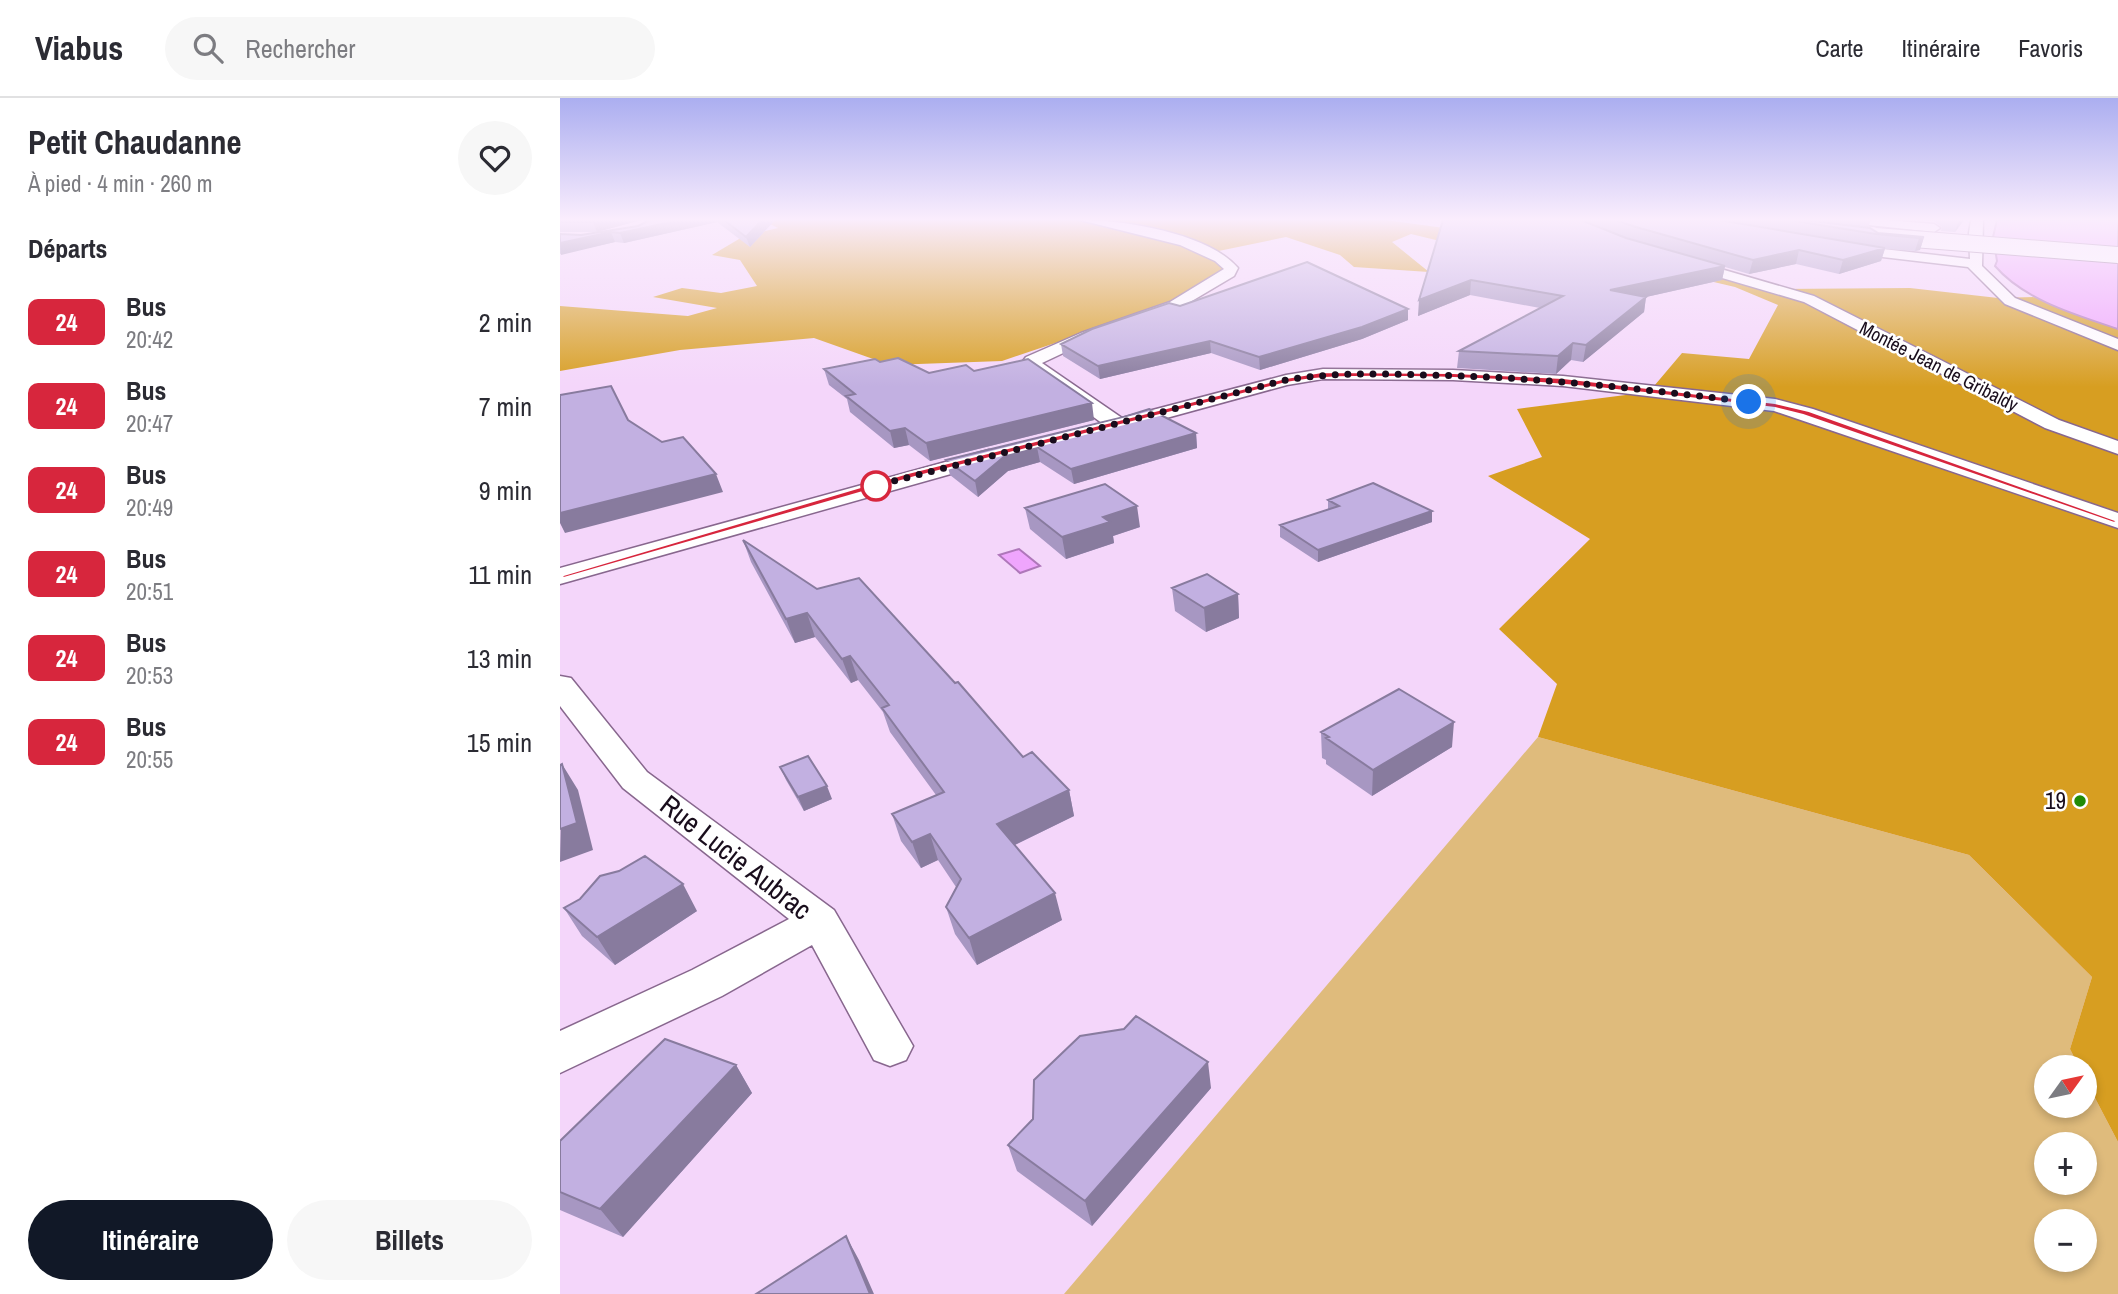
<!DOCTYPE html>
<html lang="fr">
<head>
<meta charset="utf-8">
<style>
	:root { --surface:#fff; --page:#f7f7f7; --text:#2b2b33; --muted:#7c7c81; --line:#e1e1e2; --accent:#111827 }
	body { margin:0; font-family:"Archivo Narrow",sans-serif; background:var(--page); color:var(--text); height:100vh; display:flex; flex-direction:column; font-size:26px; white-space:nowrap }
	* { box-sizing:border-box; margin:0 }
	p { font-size:23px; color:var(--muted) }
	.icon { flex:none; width:38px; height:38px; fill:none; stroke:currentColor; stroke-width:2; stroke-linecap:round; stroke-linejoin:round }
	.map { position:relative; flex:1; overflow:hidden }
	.details { display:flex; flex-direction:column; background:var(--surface); width:560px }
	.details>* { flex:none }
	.badge { padding:0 14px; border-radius:10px; font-size:24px; line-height:46px }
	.needle { width:46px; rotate:57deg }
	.buttons { position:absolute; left:1474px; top:957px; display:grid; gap:14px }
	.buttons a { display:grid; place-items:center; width:63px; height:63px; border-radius:50%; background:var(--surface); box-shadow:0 4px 10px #0003; font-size:35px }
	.you { position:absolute; width:35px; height:35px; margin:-18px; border:5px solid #fff; border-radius:50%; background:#1a73e8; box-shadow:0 0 0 10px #1a73e833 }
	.map>.badge { position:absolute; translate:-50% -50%; box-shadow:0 0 0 4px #fff }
	h2 { padding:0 28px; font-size:26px; line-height:63px }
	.round { display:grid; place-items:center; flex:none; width:74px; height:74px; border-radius:37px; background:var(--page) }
	.overview { display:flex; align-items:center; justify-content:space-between; height:119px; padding:0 28px }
	h1 { font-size:33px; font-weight:700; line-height:52px }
	.primary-button { display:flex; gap:14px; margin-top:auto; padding:14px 28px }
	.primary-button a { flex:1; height:80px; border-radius:42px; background:var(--accent); color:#fff; font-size:28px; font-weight:700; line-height:80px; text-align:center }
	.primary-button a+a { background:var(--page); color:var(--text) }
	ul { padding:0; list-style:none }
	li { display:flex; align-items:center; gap:21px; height:84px; padding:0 28px }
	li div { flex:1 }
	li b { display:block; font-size:26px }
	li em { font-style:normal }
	li .badge { min-width:77px; font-weight:700; text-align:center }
	header { display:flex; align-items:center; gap:42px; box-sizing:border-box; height:98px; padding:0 35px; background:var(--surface); border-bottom:2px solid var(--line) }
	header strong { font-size:33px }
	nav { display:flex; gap:38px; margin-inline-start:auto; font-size:24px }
	.search { width:490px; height:63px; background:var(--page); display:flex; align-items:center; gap:18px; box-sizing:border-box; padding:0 24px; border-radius:38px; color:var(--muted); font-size:26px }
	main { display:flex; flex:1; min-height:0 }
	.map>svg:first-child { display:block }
	.green { fill:#dfbb7c; fill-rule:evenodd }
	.forest { fill:#d79e21 }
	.water { fill:#efa5fd; stroke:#af77ba; stroke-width:2 }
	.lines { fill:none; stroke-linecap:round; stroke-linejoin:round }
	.street-casing { stroke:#88678e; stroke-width:3 }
	.street { fill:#fff; fill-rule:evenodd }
	.tram { stroke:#423346; stroke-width:2 }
	.secondary-bridge-casing { stroke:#88678e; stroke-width:18; stroke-linecap:butt }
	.secondary-bridge { stroke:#fff; stroke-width:16 }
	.wall { fill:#a797c2 }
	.shaded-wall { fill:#887b9e }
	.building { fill:#c2b0e1; stroke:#887b9e; stroke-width:2 }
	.line { fill:#d7263d; stroke:#fff; stroke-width:2 }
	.walk { stroke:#190d1c; stroke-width:7; stroke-dasharray:0 12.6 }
	.stop-dot { fill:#fff; stroke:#d7263d; stroke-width:3.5 }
	.poi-dot { fill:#228b06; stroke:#fff; stroke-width:2.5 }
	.labels { text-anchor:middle; stroke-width:5; stroke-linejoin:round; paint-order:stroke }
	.far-street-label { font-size:19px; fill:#190d1c; stroke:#fff }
	.poi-label { font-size:23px; fill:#190d1c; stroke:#fff; text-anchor:end }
	.near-street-label { font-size:28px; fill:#190d1c; stroke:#fff }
</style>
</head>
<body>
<header>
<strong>Viabus</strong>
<div class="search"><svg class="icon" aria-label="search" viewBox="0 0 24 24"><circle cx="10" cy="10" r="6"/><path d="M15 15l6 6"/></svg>Rechercher</div>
<nav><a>Carte</a><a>Itinéraire</a><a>Favoris</a></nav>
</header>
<main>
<section class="details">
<div class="overview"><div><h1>Petit Chaudanne</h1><p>À pied · 4 min · 260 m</p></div><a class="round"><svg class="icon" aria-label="heart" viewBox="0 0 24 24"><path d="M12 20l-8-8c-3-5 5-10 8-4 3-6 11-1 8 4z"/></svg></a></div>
<h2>Départs</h2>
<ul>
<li><span class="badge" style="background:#d7263d;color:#fff">24</span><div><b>Bus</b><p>20:42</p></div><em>2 min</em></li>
<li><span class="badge" style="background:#d7263d;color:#fff">24</span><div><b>Bus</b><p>20:47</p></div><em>7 min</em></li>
<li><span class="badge" style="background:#d7263d;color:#fff">24</span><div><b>Bus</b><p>20:49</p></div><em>9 min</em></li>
<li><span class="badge" style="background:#d7263d;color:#fff">24</span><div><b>Bus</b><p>20:51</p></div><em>11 min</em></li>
<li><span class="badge" style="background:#d7263d;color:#fff">24</span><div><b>Bus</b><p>20:53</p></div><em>13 min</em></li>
<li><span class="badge" style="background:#d7263d;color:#fff">24</span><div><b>Bus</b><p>20:55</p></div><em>15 min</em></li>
</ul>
<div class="primary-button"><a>Itinéraire</a><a>Billets</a></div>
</section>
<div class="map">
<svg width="1558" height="1196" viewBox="0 0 1558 1196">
	<rect width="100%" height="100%" fill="#f4d6fa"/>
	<path class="green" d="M978 639 1409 757 1532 879 1510 951 1519 969 1486 970V1008H1524V979L1558 1044V1196H504ZM1486 1046H1524V1085H1486ZM1486 1124H1524V1162H1486Z"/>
	<path class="forest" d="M202 122H826L928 136 1008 130 1204 191 1350 190 1438 200 1477 199 1558 231V1044L1524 979V970L1519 969 1510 951 1532 879 1409 757 978 639 997 586 939 531 1030 441 928 378 982 359 957 311 1089 294 1122 255 1189 261 1218 207 1175 189 1060 162 913 151 851 136 832 144 869 174 794 169 780 157 726 139 644 156 666 172 602 209 442 263 330 267 254 240 120 252 0 273V208L128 218 157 210 93 199 122 190 161 195 197 188 180 162 152 157 184 138 218 130Z"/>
	<path class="water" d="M1437 122H1558V231C1516 217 1464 202 1435 168L1437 163 1433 139Z
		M459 451 480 468 460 475 439 457Z"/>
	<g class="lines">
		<defs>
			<path id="street" d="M520 122C564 122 648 135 678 170L674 178 620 210 533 241 482 265 562 320 726 277 763 271 893 272 1003 278 1215 301 1253 311 1558 415V430L1214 313 1003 288 893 282 763 281 727 287 559 333 550 331 469 272 463 263 466 259 521 235 610 204 664 171 655 163 620 147Z
				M1284 122H1326L1374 126 1380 130 1374 134 1290 125Z
				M1411 122H1423L1422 168 1455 200 1558 241V252L1445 206 1408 169 1280 154 1274 150 1280 146 1410 161 1409 135Z
				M1123 160 1254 198 1499 322 1558 343V356L1485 330 1244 204 1118 167V161Z
				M429 352 437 353 440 358 437 363 0 486V470Z
				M0 578 11 580 87 674 274 812 353 948 346 962 330 968 314 962 252 847 162 898 0 975V933L132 872 229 821 63 690 0 608Z"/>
		</defs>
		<use href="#street" class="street-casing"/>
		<use href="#street" class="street"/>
		<path class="tram" d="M1297 132 1353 137
			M1345 138 1558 156"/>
		<defs>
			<path id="secondary-bridge" d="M1315 138 1558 157"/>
		</defs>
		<use href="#secondary-bridge" class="secondary-bridge-casing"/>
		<use href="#secondary-bridge" class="secondary-bridge"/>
	</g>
	<path class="wall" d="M0 122H81L37 134 78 128 90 122H215L190 149 157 124 64 145 55 144 0 156V136L21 137 36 134H0Z
		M883 122H1311L1308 130 1318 135 1364 139 1360 152 1355 153 1325 151 1321 163 1279 176 1236 166 1189 176 1165 169 1162 182 1086 199 1084 214 1023 264 1011 262 996 276 897 270 899 253 980 210 910 197 858 218Z
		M1357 122H1404L1395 134 1381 133 1382 129 1374 123Z
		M620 208 848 222 802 241 700 272 651 255 540 281 503 258 501 246Z
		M320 264 369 275 414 273 534 322 370 363 349 347 334 350 290 314 287 301 269 287 264 271Z
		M564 319 636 335 637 350 514 386 480 364 448 373 418 399 390 377 386 362Z
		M768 402 872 424 758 464 720 439V427L768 412Z
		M465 410 580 429 553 438 554 445 506 461 470 431Z
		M183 442 463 659 509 692 514 718 455 747 502 822 417 867 395 836 386 809 396 789 378 762 361 770 341 743 332 716 376 697 330 634 323 614 298 582 291 585 255 539 235 545 191 464Z
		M612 490 678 496 679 520 646 534 615 513Z
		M761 634 892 649 812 698 766 666V662L762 660Z
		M220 669 272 701 244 713 226 682Z
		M4 810 137 813 55 867 22 838Z
		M176 967 192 995 63 1139 0 1112V1043Z
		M651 990 532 1128 457 1073 448 1047Z"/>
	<path class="shaded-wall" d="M41 122H81L37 134 33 124Z
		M121 122H157V124L64 145 60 135Z
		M202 122H215L190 149 186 139Z
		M1399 122H1404L1395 134Z
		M51 134 55 144 1 157 0 145Z
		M1364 139 1360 152 1355 153 1359 140Z
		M1325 150 1321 163 1279 176 1283 162Z
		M1239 152 1236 166 1189 176 1193 162Z
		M1165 168 1162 182 1086 199 1084 214 1023 264 1026 247 1050 192Z
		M911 182 910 197 858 218 859 202Z
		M848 211V222L802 241 700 272 699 259Z
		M650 243 651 255 540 281 538 268Z
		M1013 245 1011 262 996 276 998 258Z
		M532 305 534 322 370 363 366 345Z
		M345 330 349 347 334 350 330 333Z
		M636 335 637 350 514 386 511 371Z
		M477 349 480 364 448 373 418 399 415 383 445 358Z
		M156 376 163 394 5 435 0 425V415Z
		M577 408 580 429 553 438 554 445 506 461 502 439 543 419Z
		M872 413V424L758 464V452Z
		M678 496 679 520 646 534 644 510Z
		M247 515 255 539 235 545 226 521Z
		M290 558 298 582 291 585 282 561Z
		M894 624 892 649 812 698 813 672Z
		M2 666 18 692 33 752 0 764Z
		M267 688 272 701 244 713 238 699Z
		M509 692 514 718 444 752 437 726Z
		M370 736 378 762 361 770 352 744Z
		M123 786 137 813 55 867 37 839Z
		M495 795 502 822 417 867 409 840Z
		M648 964 651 990 532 1128 525 1103Z
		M176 967 192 995 63 1139 40 1111Z
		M286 1138 299 1162 314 1196H310Z"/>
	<path class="building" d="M0 122H41L33 124H0Z
		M90 122H121L60 135 51 134 0 145V136L21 137 78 128Z
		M164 122H202L186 139Z
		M883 122H1021L1066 140 1165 168 1050 192 1086 199 1026 247 1013 245 998 258 899 253 1003 198 911 182 859 202Z
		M1055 122H1159L1325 150 1283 162 1239 152 1193 162 1076 129Z
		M1229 122H1244L1310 130 1318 135 1364 139 1359 140 1316 136Z
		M747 164 848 211 802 229 699 259 650 243 538 268 501 246 532 231 609 205 620 208Z
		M338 260 369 275 406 267 414 273 468 261 532 305 366 345 345 330 330 333 286 298 295 296 264 271 315 261 320 264Z
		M51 288 68 322 102 344 123 339 156 376 0 415V297Z
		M589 311 636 335 511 371 477 349 445 358 415 383 386 362 564 319Z
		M813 385 872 413 758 452 720 427 779 408 768 402Z
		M545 386 577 408 543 419 550 424 502 439 465 410Z
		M183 442 257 491 299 480 395 585 398 584 463 659 472 654 509 692 437 726 495 795 409 840 386 809 401 781 370 736 352 744 332 716 384 694 322 610 329 607 290 558 282 561 247 515 226 521Z
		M647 476 678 496 644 510 612 490Z
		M839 591 894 624 813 672 766 640 769 639 761 634Z
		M248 658 267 688 238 699 220 669Z
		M2 666 17 725 0 731V667Z
		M85 758 123 786 37 839 4 810 20 801 40 778 59 773Z
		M576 918 648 964 525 1103 448 1047 473 1021 474 982 520 938 564 931Z
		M105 941 176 967 40 1111 0 1094V1043Z
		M286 1138 310 1196H196Z"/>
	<linearGradient id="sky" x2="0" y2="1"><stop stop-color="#abaef0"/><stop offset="0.42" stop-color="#faedfd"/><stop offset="1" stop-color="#faedfd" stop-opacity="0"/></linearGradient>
	<rect width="1558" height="289" fill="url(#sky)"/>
	<path class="line" d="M762 274 893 275 1003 280 1215 305 1249 313 1558 423 1554 425 1243 317 1215 310C1094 296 975 280 853 279 810 279 769 277 726 285L355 379 4 480 0 478 348 375 726 280Z"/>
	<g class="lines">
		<path class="walk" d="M316 388 307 390 726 282C774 274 821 276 869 277 977 279 1082 291 1189 304"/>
	</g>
	<circle class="stop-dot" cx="316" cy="388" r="14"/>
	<circle class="poi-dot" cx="1520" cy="703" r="7"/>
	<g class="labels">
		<g class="far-street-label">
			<text transform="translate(1379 268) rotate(27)" y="7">Montée Jean de Gribaldy</text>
		</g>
		<g class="poi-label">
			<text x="1506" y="711">19</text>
		</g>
		<g class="near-street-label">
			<text transform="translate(176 759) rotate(38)" y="10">Rue Lucie Aubrac</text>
		</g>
	</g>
</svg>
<div class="buttons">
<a><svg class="needle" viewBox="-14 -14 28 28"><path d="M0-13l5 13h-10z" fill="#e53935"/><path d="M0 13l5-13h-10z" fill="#7c7c81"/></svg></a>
<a>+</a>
<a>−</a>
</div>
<div class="you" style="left:1189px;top:304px"></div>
</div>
</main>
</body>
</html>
